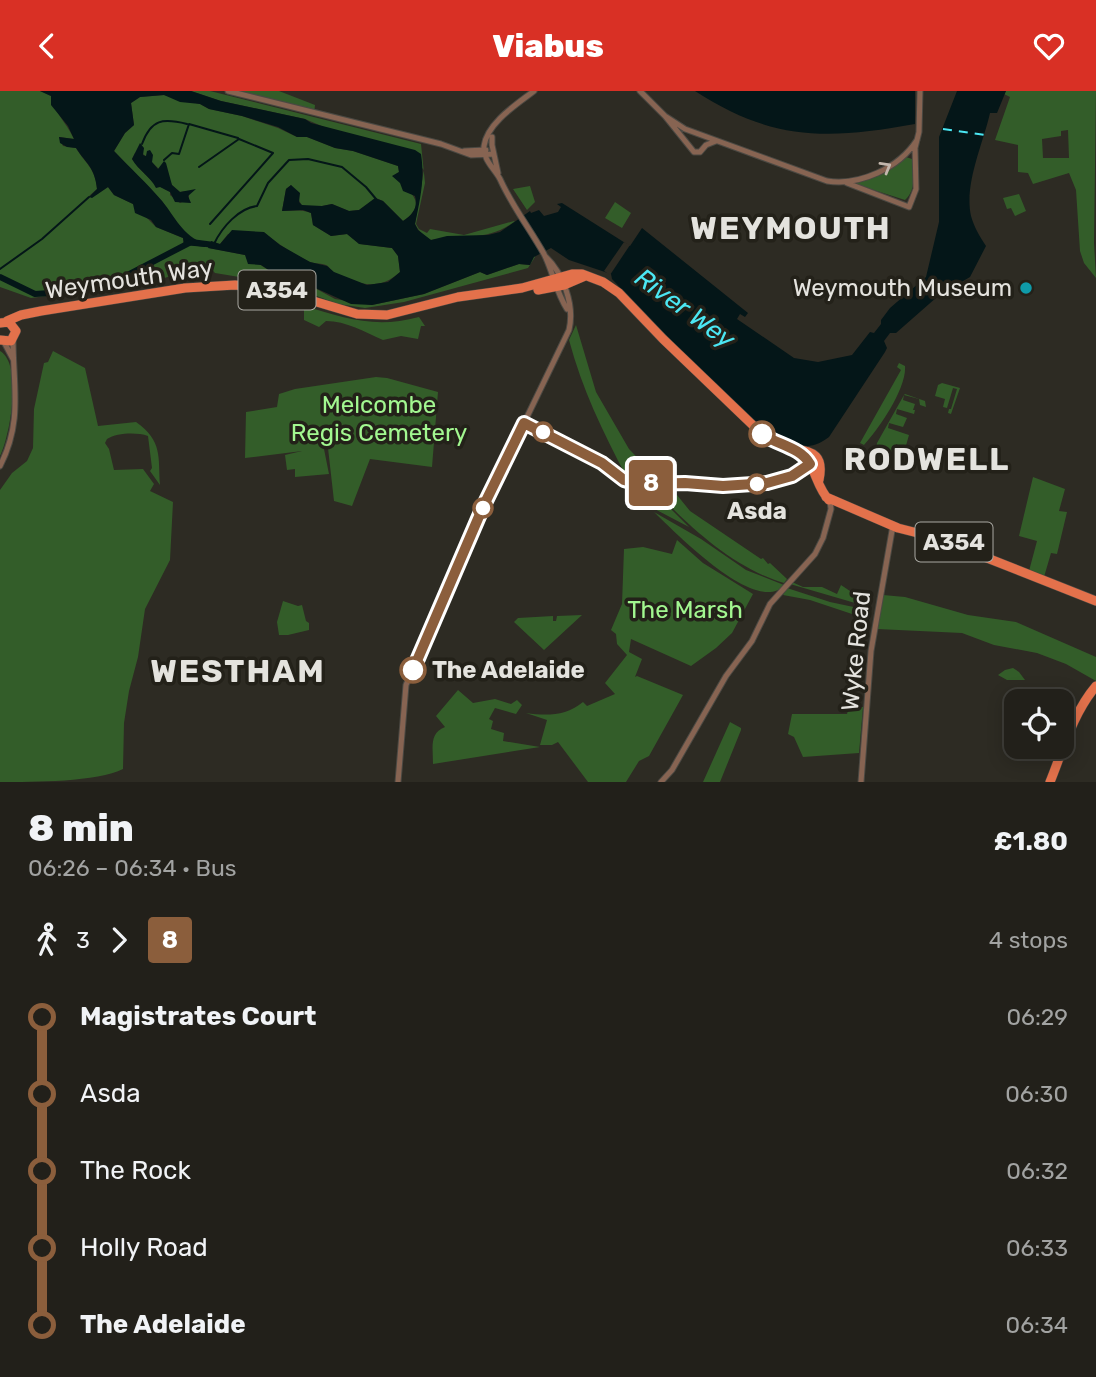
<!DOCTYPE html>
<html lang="en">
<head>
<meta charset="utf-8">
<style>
	:root { --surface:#22201a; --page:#2a2823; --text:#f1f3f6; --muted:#a2a3a2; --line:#3f3e39; --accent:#d93025 }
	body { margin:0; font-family:Rubik,sans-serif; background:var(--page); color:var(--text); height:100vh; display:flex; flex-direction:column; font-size:26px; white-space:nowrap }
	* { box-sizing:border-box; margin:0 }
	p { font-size:23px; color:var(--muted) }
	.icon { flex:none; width:38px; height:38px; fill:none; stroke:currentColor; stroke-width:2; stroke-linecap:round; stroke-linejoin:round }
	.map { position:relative; height:691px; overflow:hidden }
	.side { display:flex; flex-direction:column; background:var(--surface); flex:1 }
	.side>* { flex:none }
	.badge { padding:0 14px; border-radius:5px; font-size:24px; line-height:46px }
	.controls { position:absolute; left:1004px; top:598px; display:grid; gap:14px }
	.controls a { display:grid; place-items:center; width:70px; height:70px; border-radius:14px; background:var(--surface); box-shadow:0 4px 18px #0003,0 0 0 2px var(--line); font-size:35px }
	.map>.badge { position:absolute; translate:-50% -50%; box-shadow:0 0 0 4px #fff }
	.legs { display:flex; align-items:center; gap:10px; height:77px; padding:0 28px; font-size:23px }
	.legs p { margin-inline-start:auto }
	.overview { display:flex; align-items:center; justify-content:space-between; height:119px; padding:0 28px }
	h1 { font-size:38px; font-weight:800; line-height:52px }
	ul { padding:0 28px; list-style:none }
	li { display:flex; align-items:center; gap:24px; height:77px; font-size:26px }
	li i { display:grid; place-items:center; width:10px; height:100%; margin:0 9px; background:currentColor }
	li i::after { content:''; width:18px; height:18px; margin:-9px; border:5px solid; border-radius:50%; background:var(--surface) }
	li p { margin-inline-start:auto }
	li:first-child i { background:linear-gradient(#0000 50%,currentColor 0) }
	li:last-child i { background:linear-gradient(currentColor 50%,#0000 0) }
	header { display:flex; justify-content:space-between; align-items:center; height:91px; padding:0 28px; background:var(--accent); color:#fff; font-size:32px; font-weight:800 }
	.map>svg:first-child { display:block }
	.green { fill:#335d29; fill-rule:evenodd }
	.water { fill:#041618 }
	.pier { fill:#2d2b23 }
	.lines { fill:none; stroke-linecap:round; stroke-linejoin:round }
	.stream { stroke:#041618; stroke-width:2 }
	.river { stroke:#041618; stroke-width:6 }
	.ferry { stroke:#4be7f3; stroke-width:2; stroke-dasharray:9 7; stroke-linecap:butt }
	.secondary-casing { stroke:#4b4943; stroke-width:7 }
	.highway-casing { stroke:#4b4943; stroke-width:10 }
	.secondary { stroke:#876452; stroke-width:5 }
	.highway { stroke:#e3714b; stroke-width:9 }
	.oneway { stroke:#c3b7ad }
	.line-1-casing { stroke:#fff; stroke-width:16 }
	.line-1 { stroke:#8b5e3c; stroke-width:10 }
	.culture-dot { fill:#0f9aa8; stroke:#232119; stroke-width:2.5 }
	.stop-1-dot { fill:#fff; stroke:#8b5e3c; stroke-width:3.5 }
	.labels { text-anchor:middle; stroke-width:7; stroke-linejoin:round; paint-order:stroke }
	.shield { fill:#232119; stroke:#aaa9a3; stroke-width:2 }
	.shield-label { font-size:23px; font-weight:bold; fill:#e4e3de }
	.street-label { font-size:24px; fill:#e4e3de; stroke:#232119 }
	.poi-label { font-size:24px; fill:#e4e3de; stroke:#232119; text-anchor:end }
	.park-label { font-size:24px; fill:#a2f790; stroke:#232119 }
	.stop-label { font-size:24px; font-weight:bold; fill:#e4e3de; stroke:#232119 }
	.water-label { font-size:26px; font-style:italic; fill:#4be7f3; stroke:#232119 }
	.district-label { font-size:32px; font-weight:bold; letter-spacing:2px; fill:#e4e3de; stroke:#232119 }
</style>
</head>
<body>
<header><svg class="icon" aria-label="back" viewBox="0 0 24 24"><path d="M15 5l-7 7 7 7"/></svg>Viabus<svg class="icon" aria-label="heart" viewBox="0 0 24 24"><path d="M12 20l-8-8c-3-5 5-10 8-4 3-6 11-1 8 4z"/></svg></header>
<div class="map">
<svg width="1096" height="691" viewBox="0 0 1096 691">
	<rect width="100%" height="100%" fill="#2d2b23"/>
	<path class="green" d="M0 0H40L51 5C54 21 66 31 74 48L59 46 63 55 76 57C85 72 96 78 97 98L89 105 96 104 108 96 114 104 133 113 156 136 183 147 184 154H205L192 148 182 139 162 110 114 60 125 42 134 34 131 12 140 6 164 4 200 13 209 18 242 25 278 37 297 46H307L335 57 353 60 398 75 399 81 393 85C409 100 430 112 403 130L383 110 376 107 359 119 349 120 332 113 322 115H302L291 94 286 98 282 120C291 120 301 118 311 122L313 134 331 145 347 143 360 153 392 157 398 165 400 181C380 200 357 194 335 182 331 180 330 176 326 174 322 172 315 173 310 171 294 164 277 152 263 141L228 143 220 153 211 151 209 157 245 164 287 191 311 195 335 208 372 214 424 203 480 181 487 184 519 173 530 174 514 131C486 151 463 143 431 149 424 145 419 141 415 133L424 78 305 28 221 10 191 0H210L421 53 425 92 416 133 419 138 427 142 430 138 464 144 514 130 535 166 528 177 404 211 365 217 338 213 287 194 215 182 208 174 151 191 31 207 0 196ZM135 62H142L159 78 162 75 172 94 180 101 186 100 189 103V108L180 112 170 104V101C155 94 140 80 132 68Z
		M228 0H279L315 14 314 23Z
		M1006 0H1096L1094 152 1096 187 1084 172 1080 160 1076 99 1069 82 1033 93 1028 82 1018 81V54L995 49 1010 6 1004 3ZM1068 39 1069 67H1043L1042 48 1061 45V40Z
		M906 66 912 68C914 82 916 100 905 109L855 93 895 74Z
		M530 95 535 111 527 119 513 98Z
		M1019 103 1026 120 1015 125 1011 117 1007 118 1003 107Z
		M615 111 631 122 622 137 605 127Z
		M304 215C345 227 375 238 419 226L425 235H421L418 248 401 245 383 249C365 241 346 230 326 230L319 236 304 229Z
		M576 234 596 301 629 358 654 384V388L639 389 626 385C603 341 582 298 569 249Z
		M0 260C23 273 10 345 0 365Z
		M53 260 85 277 98 335 136 331C163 350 158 366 160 394L150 380 152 377 148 345C136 341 117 342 107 348L105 352 109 358 114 379 143 378 154 393 150 400 173 411 170 469 145 518 138 566 129 600 124 632 123 678C98 691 33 691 0 691V399L12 382 27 370 33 357 34 318 44 272 48 271Z
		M899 272 905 275C907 297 879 338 864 354L860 352 901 279 897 276Z
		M376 286 387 287 438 301 432 376 370 368 352 415 334 410 328 357 324 358 329 383 295 386V378L287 379 285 364 302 360 245 367 246 321 277 316 279 303 295 298Z
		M942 292 960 297 951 323 948 322 949 318H951L957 298 953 297 947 317 943 316 945 308 935 305 938 294Z
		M905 303 925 310 926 316 920 314 919 308 904 304 903 309 915 313 913 319H915L914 323 897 318 896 323 907 327 903 336 889 332 888 337 909 344 905 358 896 353 893 365 876 358 877 352 904 304Z
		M1033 386 1065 398 1059 420 1067 421 1057 463 1051 462 1044 486 1029 480 1037 450 1019 445Z
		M673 395 672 403 677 404 690 420 761 468 763 467 768 473 770 472 787 488 784 492C733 477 687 434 652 396Z
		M649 396 689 436 647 414 650 410 642 402 638 405 640 399Z
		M654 421 701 448 746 479 784 494C757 526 674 440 654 421Z
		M677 449 703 472 753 503 732 542 716 557 691 575 631 548 629 561 642 568 635 586 637 585 683 604 649 665 639 670 626 691H588L558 651 552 654H540L547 629 526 622C547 625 566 625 583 611L587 615 615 603 605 592 627 564 617 553 616 543 611 539 622 513 624 458 643 456 672 463Z
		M792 491 803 496H822L837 503 841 494 862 508 863 512 862 514 790 493Z
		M787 497 830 511 863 518 858 525 810 509 783 504Z
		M883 504 905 506 968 524 1016 531 1096 566V590L1066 573 1037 562 994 554 962 542 877 538Z
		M283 510 298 515 302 514 306 530 309 532V539L288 544H279L277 531Z
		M582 524 544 559 514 531 518 527 553 525V530H556L557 525Z
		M1013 577 1019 581 1025 589H1007L998 584 1005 579Z
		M458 599 473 612 495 608 511 613 517 609 522 614 516 623 495 617 489 628 493 630 491 638 504 642 503 650 540 656 433 673C433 657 429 642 445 636L436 625Z
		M849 616H863L859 662 803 666 794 646 788 643 792 623H847Z
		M730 631 741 637V639L720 691H703Z"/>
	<path class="water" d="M40 0H191L221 10 305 28 311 32 415 59 421 63C425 88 420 109 415 133L418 139 431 149 447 145 488 144 500 141 530 120 531 122 539 119 544 125 558 121 561 116 557 113 562 112 630 155 642 137 748 222 745 226 740 223 737 228 794 267 818 271 852 264 870 241 874 242 881 233V229L890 217 926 186 939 131V46L957 0H1006L997 22H990C983 53 964 93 971 125 974 136 980 146 986 155L970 186 953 196 948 194 937 202V206L896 242H890L884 250 887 257 885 261 829 346C806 364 784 353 763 339L656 234 612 188 611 183 569 169 551 157 534 166 530 174 519 173 487 184 480 181 424 203 372 214 351 213 311 195 287 191 261 174 248 173 245 164 208 157 211 150 220 153 232 139 264 141 280 154 310 171 327 175 334 181 367 194 388 191 400 181 398 165 392 157 359 153 347 143 331 145 313 134 311 122 303 119 282 120 286 98 291 94 300 102 299 111 302 114 322 115 332 113 349 120 359 119 375 107 383 110 403 130C413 124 418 116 415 105L403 100 400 92 392 85 399 81 398 75 353 60 335 57 307 46H297L278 36 242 25 209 18 200 13 180 11 164 4 140 6 131 12 134 34 125 42 114 60C130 77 147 92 162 110 176 127 182 144 205 153V156L184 154 183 147 156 136 151 129 135 122 133 113 114 104 108 96 92 107 89 106 97 98C94 75 87 74 76 57L67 56 60 52 59 46 74 48 68 35 51 14V5Z
		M695 0H915V33C827 49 772 50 695 0Z
		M140 52 144 57 143 64 146 65 147 60 150 59 153 64 152 71 158 78 164 70 166 72 172 94 180 101 196 98 188 105 191 112 175 111 170 101 160 96 156 97C151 86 138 79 132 68Z"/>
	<path class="pier" d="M624 151 630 154 610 184 604 180Z"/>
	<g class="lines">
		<path class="stream" d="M142 53C151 28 163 27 187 33
			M164 69 172 62 179 63 189 33 238 47
			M199 76 239 48 273 62 210 133
			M214 153C222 136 239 117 257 115L268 92 289 69 308 68 342 76 366 96 376 108
			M0 178 42 148 89 106"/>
		<path class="river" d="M0 186 35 203 50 202 116 190 191 151 214 154"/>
		<path class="ferry" d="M943 38 985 44"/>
		<defs>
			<path id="secondary" d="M228 0 441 53 471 64 494 63
				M534 0C517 13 487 32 484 55 483 69 494 77 500 88 512 115 530 138 544 163 553 181 556 201 567 218
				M640 0 665 25 685 38 827 90C860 95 899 77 917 49
				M665 25 694 61H700L706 54 716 50
				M492 46V54L498 82
				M464 60 486 59
				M847 92 909 116 916 98 915 57 919 41 920 0
				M4 251 13 268
				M0 375C23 330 13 295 13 248
				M398 691 406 594 483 417 569 239C575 214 563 182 545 165
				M661 691 672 679 726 585 752 550 770 513 815 463 823 447 831 418 830 410
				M861 691 871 560 893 434"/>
			<path id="highway" d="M538 199 564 194 585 185
				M7 230 21 224 41 220 185 197 235 194 273 198 357 223 387 224 458 206 522 197 572 183H582L603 191 619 202 663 248 762 343C769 347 775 352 782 354 804 362 826 356 819 389
				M0 232 9 231 16 240 11 250 0 249
				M798 360C816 372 815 395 829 409
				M826 406 898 437 953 451 977 463 1096 510
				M1050 691C1063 659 1073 622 1096 595"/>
		</defs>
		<use href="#secondary" class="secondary-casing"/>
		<use href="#highway" class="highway-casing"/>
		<use href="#secondary" class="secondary"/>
		<use href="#highway" class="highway"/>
	</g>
	<defs><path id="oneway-chevron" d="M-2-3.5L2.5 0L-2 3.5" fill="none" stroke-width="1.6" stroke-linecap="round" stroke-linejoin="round" transform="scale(1.75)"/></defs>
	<use class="oneway" href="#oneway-chevron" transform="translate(886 76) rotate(-30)"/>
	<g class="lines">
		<defs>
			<path id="line-1" d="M413 579 483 416 524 332 602 372 624 389 638 393 685 392 723 395 767 392 792 385 810 373C800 356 778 354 762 343"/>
		</defs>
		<use href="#line-1" class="line-1-casing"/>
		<use href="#line-1" class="line-1"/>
	</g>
	<circle class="culture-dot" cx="1026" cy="197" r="7"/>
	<g class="stop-1-dot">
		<circle cx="543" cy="341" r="9"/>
		<circle cx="762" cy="343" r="12"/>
		<circle cx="757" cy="393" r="9"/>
		<circle cx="483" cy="417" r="9"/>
		<circle cx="413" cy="579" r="12"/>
	</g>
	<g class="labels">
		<g class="shield">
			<rect x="238.5" y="179.5" width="77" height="39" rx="5"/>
			<rect x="915.5" y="431.5" width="77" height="39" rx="5"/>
		</g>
		<g class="shield-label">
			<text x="277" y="207">A354</text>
			<text x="954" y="459">A354</text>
		</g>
		<g class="street-label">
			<text transform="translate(129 188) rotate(-8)" y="8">Weymouth Way</text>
			<text transform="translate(856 560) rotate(-84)" y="8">Wyke Road</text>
		</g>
		<g class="poi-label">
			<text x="1012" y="205">Weymouth Museum</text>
		</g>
		<g class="park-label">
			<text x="379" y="322">Melcombe<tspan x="379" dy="28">Regis Cemetery</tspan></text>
			<text x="685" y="527">The Marsh</text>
		</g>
		<g class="stop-label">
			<text x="757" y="428">Asda</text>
			<text x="432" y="587" text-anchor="start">The Adelaide</text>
		</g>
		<g class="water-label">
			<text transform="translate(685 217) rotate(36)" y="9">River Wey</text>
		</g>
		<g class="district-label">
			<text x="791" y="148">WEYMOUTH</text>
			<text x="927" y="379">RODWELL</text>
			<text x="238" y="591">WESTHAM</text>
		</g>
	</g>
</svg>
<div class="controls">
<a><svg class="icon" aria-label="locate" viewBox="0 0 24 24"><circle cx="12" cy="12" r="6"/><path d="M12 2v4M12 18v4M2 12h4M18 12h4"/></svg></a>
</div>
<b class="badge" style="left:651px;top:392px;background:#8b5e3c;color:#fff">8</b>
</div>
<section class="side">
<div class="overview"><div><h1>8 min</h1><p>06:26 – 06:34 · Bus</p></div><b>£1.80</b></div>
<div class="legs"><svg class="icon" aria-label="walk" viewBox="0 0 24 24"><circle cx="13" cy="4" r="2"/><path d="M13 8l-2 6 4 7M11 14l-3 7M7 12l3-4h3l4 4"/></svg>3<svg class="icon" aria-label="forward" viewBox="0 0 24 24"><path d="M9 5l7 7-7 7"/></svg><b class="badge" style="background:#8b5e3c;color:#fff">8</b><p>4 stops</p></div>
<ul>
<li><i style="color:#8b5e3c"></i><b>Magistrates Court</b><p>06:29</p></li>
<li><i style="color:#8b5e3c"></i><span>Asda</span><p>06:30</p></li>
<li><i style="color:#8b5e3c"></i><span>The Rock</span><p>06:32</p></li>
<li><i style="color:#8b5e3c"></i><span>Holly Road</span><p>06:33</p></li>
<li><i style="color:#8b5e3c"></i><b>The Adelaide</b><p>06:34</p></li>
</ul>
</section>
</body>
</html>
